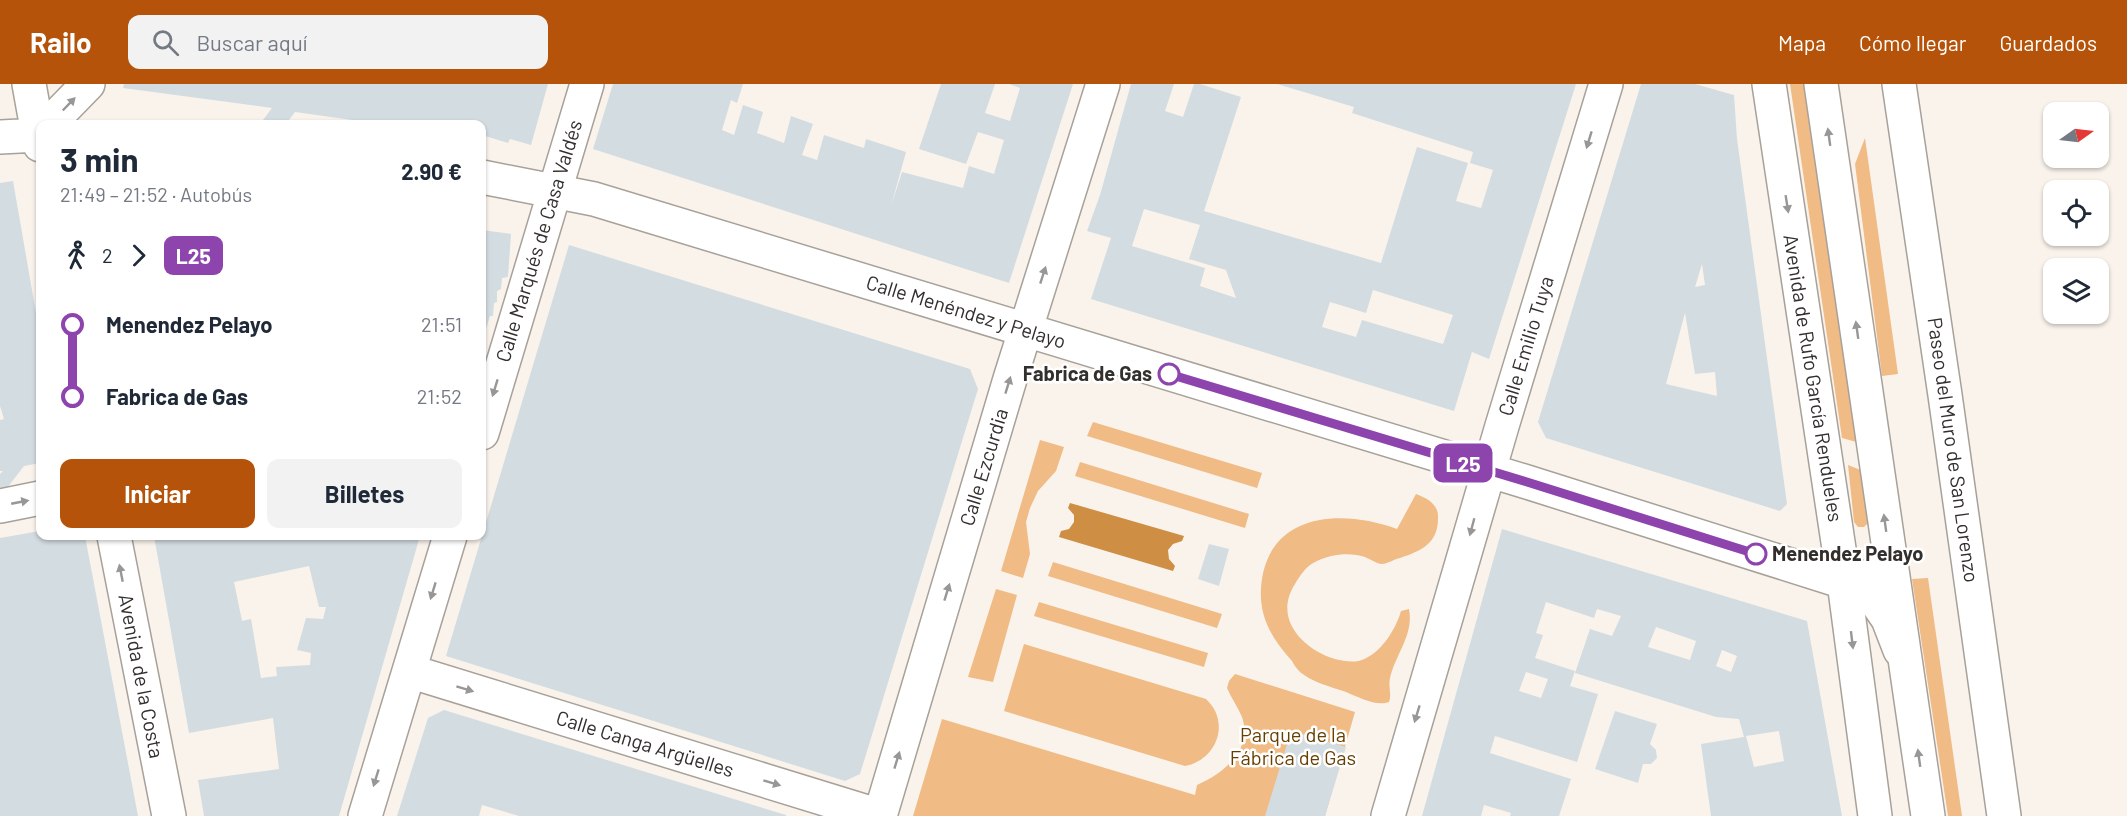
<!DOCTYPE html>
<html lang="es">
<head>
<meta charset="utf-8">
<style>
	:root { --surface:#fff; --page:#f2f2f3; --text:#1f2937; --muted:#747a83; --accent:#b45309 }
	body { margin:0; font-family:Barlow,sans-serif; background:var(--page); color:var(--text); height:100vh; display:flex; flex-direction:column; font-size:22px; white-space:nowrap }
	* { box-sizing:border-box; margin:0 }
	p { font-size:20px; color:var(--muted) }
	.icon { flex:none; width:33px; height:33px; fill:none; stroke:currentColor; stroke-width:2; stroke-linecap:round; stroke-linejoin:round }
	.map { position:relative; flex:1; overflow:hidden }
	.details { position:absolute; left:36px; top:36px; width:450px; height:420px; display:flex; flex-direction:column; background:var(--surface); border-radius:12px; box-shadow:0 2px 4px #0004 }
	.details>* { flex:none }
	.badge { padding:0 12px; border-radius:9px; font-size:21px; line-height:39px }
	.needle { width:39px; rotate:76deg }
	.tools { position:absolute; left:2043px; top:18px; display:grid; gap:12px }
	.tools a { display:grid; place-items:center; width:66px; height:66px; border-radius:12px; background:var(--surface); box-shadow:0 2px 4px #0004; font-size:30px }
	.map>.badge { position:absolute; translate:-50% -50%; box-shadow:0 0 0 3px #fff }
	.legs { display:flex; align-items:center; gap:9px; height:66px; padding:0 24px; font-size:20px }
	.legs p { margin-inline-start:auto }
	.overview { display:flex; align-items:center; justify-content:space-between; height:102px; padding:0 24px }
	h1 { font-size:33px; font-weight:700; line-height:45px }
	.cta { display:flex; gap:12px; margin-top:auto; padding:12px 24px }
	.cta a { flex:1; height:69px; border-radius:12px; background:var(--accent); color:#fff; font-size:24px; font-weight:700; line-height:69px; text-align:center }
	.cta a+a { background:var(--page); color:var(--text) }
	ul { padding:0 24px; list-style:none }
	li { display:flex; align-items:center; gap:21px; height:72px; font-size:22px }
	li i { display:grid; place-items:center; width:9px; height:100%; margin:0 8px; background:currentColor }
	li i::after { content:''; width:15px; height:15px; margin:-8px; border:4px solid; border-radius:50%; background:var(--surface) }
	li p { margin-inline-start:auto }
	li:first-child i { background:linear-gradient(#0000 50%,currentColor 0) }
	li:last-child i { background:linear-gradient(currentColor 50%,#0000 0) }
	header { display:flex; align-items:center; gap:36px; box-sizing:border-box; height:84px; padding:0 30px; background:var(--accent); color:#fff }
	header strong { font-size:28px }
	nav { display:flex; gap:33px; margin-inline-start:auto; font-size:21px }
	.search { width:420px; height:54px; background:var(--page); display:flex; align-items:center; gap:15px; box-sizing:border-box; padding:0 21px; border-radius:12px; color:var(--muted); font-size:22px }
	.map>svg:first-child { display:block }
	.green { fill:#f0bb84 }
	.water { fill:#ce8e43 }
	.building { fill:#d3dce0; fill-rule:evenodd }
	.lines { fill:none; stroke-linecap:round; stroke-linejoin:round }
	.minor-casing { stroke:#a7a19a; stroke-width:36 }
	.major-casing { stroke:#a7a19a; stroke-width:36 }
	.minor { stroke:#fff; stroke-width:33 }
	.major { stroke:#fff; stroke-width:33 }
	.oneway { fill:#989796 }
	.line-1-casing { stroke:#fff; stroke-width:14 }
	.line-1 { stroke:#8e44ad; stroke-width:9 }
	.stop-1-dot { fill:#fff; stroke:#8e44ad; stroke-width:3 }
	.labels { text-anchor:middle; stroke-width:5; stroke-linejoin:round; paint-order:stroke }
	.street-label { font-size:20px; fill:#322f2d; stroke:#fff }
	.stop-label { font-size:20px; font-weight:bold; fill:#322f2d; stroke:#fff; text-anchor:end }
	.park-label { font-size:20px; fill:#693f00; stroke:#fff }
</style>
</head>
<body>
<header>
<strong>Railo</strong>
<div class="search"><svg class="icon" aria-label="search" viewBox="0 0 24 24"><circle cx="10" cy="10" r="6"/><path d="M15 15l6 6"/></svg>Buscar aquí</div>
<nav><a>Mapa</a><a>Cómo llegar</a><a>Guardados</a></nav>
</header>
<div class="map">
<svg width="2127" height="732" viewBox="0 0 2127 732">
	<rect width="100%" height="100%" fill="#faf3ec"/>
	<path class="green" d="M1790 0H1808L1860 359 1842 354Z
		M1865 54 1898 290 1882 292 1855 80Z
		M1093 338 1262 389 1257 404 1087 352Z
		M1040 356 1064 363 1056 387 1038 407 1030 424 1026 438 1030 470 1023 494 1001 487Z
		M1080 378 1249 430 1245 444 1075 392Z
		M1848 381 1863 387 1869 438 1864 443H1858L1854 438Z
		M1416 410C1426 414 1437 419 1438 431 1439 459 1423 466 1400 474 1395 475 1387 480 1382 480 1377 480 1370 475 1365 473 1350 468 1331 470 1317 477 1306 482 1301 490 1295 500 1273 534 1302 565 1335 575 1344 577 1353 579 1362 576 1381 569 1396 545 1401 527L1409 525C1414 551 1396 569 1390 594 1388 603 1392 610 1389 618 1377 623 1358 613 1346 608 1331 603 1312 598 1300 588 1297 585 1294 581 1292 577 1273 556 1259 534 1261 504 1266 429 1340 424 1397 445Z
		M1053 478 1222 530 1217 544 1048 492Z
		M1928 494 1962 732H1948L1912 495Z
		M996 505 1017 511 993 598 968 593Z
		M1039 518 1208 569 1204 583 1034 532Z
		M1024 560 1206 615C1231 638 1217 676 1185 682L1004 627Z
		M1235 590 1355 628 1325 732H913L942 635 1195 711 1197 701C1224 689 1253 666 1242 633 1238 623 1231 614 1227 604L1229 597Z"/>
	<path class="water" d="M1070 419 1184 452 1182 457 1173 460 1168 466 1169 475 1175 482 1173 487 1059 453 1061 447 1069 445 1074 438V431L1068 424Z"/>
	<path class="building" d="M124 0H548L531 61 510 55 508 59 482 51V40H381L295 28 286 40H260L272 24 123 4Z
		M613 0H743L737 19 731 16 722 46 734 51 743 21 763 28 757 49 784 59 791 32 813 40 802 71 817 76 824 51 864 64 866 55 906 68 891 122 902 88 963 104 969 82 994 90 1004 56 978 48 966 80 919 65 941 0H995L985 29 1010 37 1020 4 1009 0H1073L1009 199 593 65Z
		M1131 0H1174L1165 27 1183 33 1194 0H1200L1241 13 1204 127 1381 179 1417 63 1468 79 1456 117 1481 124 1493 86 1470 79 1473 68 1352 29 1354 23 1277 0H1576L1489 275 1472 268 1454 327 1091 215 1111 154 1087 147 1100 111ZM1144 125 1200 141 1189 175 1226 186 1236 214 1200 202 1205 184 1132 162ZM1373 206 1453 231 1443 260 1362 236 1356 253 1322 243 1330 218 1366 229Z
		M1641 0H1695L1734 11 1737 55 1787 420 1780 427 1546 354 1538 338ZM1702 180 1705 201 1695 203ZM1685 229 1695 290 1715 288 1717 312 1666 300Z
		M13 97 40 252V379L24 382 0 413V390L3 387H0V336L4 335 0 322V99Z
		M482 146 511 150 508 193 502 194 501 205 497 207V218L494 219 493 232H490L482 257Z
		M569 161 970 285 978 305 860 690 845 697 446 572Z
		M1502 445 1807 537 1842 732H1711L1701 660 1744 653 1739 635 1716 633 1575 589 1590 545 1612 552 1621 532 1597 525 1594 534 1546 518 1536 549 1543 551 1535 574 1575 587 1570 602 1598 610 1577 678 1495 652 1490 669 1571 695 1559 732H1510L1511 729 1484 721 1481 732H1422ZM1656 543 1696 557 1690 576 1648 563ZM1722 566 1737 572 1731 588 1716 582ZM1526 588 1548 595 1541 614 1519 607ZM1779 647 1784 677 1754 683 1746 652Z
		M40 447V452H85L138 732H0V454Z
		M154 452H420L339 732H204L198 696 279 685 273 634 189 649ZM309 482 319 523H326L323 535 306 534 297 566 311 569 310 581 276 583 277 592 261 594 251 535 242 537 234 498Z
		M1209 460 1229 465 1219 502 1198 495Z
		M444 626 786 731V732H519L482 721 479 732H397L428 634Z
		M1615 627 1657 640 1650 660 1656 666 1657 674 1651 680H1643L1638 699 1595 685Z
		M1291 647 1346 663 1325 732H1265Z"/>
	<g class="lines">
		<defs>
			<path id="minor" d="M1899 0 1945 311 2004 732
				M49 40 88 0
				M482 93 594 115 1527 398 1844 498 1874 491 1890 476
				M482 349 587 0
				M0 422 40 414
				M1844 498 1877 519 1888 535 1900 566
				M409 587 880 732
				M365 732 450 452
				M880 732 1010 295 1103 0
				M1388 732 1502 342 1606 0"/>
			<path id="major" d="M29 0 40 61
				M1769 0 1844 498 1875 732
				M1821 0 1928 732
				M0 53 39 51
				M114 452 169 732"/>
		</defs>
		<use href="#minor" class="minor-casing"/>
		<use href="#major" class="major-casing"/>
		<use href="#minor" class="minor"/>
		<use href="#major" class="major"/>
	</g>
	<defs><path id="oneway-solid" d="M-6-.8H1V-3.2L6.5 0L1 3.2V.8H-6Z" transform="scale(1.5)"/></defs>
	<g class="oneway">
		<use href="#oneway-solid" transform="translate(69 20) rotate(-46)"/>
		<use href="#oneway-solid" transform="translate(1829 53) rotate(-98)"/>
		<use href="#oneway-solid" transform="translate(1589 56) rotate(107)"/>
		<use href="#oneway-solid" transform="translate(1787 120) rotate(81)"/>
		<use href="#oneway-solid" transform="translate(1043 191) rotate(-72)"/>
		<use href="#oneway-solid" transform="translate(1857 246) rotate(-98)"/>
		<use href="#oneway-solid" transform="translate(1008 301) rotate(-73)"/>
		<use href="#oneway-solid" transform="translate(495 304) rotate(107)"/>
		<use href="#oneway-solid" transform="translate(20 418) rotate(-11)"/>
		<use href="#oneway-solid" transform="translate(1885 439) rotate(-98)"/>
		<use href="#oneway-solid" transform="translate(1472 443) rotate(105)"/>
		<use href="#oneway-solid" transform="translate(121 489) rotate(-101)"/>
		<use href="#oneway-solid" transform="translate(433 507) rotate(107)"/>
		<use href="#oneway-solid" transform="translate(947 508) rotate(-73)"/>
		<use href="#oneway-solid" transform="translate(1852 556) rotate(83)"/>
		<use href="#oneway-solid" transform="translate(465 605) rotate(17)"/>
		<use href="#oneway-solid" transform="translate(1417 630) rotate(107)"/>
		<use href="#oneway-solid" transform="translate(1919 674) rotate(-98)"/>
		<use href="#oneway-solid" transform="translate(897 676) rotate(-73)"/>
		<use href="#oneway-solid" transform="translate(376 694) rotate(107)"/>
		<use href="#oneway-solid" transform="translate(772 699) rotate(17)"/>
	</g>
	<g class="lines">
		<defs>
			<path id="line-1" d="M1169 290 1527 398 1756 470"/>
		</defs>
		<use href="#line-1" class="line-1-casing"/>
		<use href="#line-1" class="line-1"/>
	</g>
	<g class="stop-1-dot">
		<circle cx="1169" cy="290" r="10"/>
		<circle cx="1756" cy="470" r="10"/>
	</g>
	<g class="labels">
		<g class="street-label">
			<text transform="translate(539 157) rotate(-73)" y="7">Calle Marqués de Casa Valdés</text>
			<text transform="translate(966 228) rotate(17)" y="7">Calle Menéndez y Pelayo</text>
			<text transform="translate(1526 262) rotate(-73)" y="7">Calle Emilio Tuya</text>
			<text transform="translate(1813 294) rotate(81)" y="7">Avenida de Rufo García Rendueles</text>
			<text transform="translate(1953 366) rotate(82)" y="7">Paseo del Muro de San Lorenzo</text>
			<text transform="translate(984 383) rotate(-73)" y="7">Calle Ezcurdia</text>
			<text transform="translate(141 592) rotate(79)" y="7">Avenida de la Costa</text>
			<text transform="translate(645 660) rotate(17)" y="7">Calle Canga Argüelles</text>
		</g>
		<g class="stop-label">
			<text x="1152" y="297">Fabrica de Gas</text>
			<text x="1772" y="477" text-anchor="start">Menendez Pelayo</text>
		</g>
		<g class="park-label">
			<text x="1293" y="658">Parque de la<tspan x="1293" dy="23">Fábrica de Gas</tspan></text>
		</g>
	</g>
</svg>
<div class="tools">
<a><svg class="needle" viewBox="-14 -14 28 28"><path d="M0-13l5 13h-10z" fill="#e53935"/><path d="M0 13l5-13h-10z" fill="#747a83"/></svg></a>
<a><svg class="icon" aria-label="locate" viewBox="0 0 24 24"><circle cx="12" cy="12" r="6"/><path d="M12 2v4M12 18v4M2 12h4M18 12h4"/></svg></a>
<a><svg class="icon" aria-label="layers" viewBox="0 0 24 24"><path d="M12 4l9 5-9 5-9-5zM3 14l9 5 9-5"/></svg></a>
</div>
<b class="badge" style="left:1463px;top:379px;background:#8e44ad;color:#fff">L25</b>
<section class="details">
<div class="overview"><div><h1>3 min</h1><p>21:49 – 21:52 · Autobús</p></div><b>2.90 €</b></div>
<div class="legs"><svg class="icon" aria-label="walk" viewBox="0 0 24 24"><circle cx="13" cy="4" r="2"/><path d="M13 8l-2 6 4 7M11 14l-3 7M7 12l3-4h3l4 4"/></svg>2<svg class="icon" aria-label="forward" viewBox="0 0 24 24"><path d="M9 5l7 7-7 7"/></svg><b class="badge" style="background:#8e44ad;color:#fff">L25</b></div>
<ul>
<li><i style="color:#8e44ad"></i><b>Menendez Pelayo</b><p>21:51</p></li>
<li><i style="color:#8e44ad"></i><b>Fabrica de Gas</b><p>21:52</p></li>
</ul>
<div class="cta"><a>Iniciar</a><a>Billetes</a></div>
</section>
</div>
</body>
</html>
